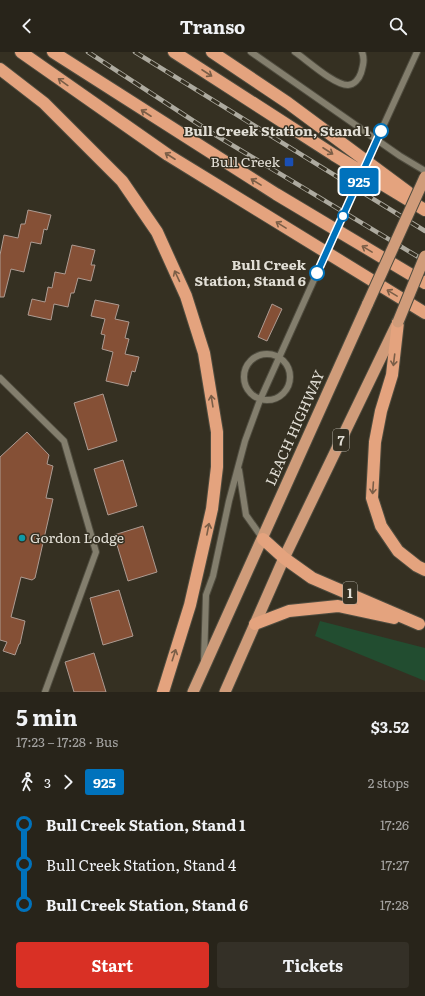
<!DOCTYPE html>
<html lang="en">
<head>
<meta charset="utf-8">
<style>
	:root { --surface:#28241a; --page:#343027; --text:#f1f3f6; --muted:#a5a4a2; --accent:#d93025 }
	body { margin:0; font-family:Literata,serif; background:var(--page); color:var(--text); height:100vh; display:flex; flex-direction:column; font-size:15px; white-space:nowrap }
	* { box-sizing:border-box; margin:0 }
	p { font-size:13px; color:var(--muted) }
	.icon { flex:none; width:22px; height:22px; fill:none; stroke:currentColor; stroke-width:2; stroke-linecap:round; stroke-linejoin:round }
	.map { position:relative; height:640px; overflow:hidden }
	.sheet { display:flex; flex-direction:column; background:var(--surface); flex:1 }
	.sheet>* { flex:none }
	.badge { padding:0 8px; border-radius:3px; font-size:14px; line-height:26px }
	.map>.badge { position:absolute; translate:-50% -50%; box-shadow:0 0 0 2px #fff }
	.legs { display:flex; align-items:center; gap:6px; height:44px; padding:0 16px; font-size:13px }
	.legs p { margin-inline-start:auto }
	.overview { display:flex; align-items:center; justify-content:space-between; height:68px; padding:0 16px }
	h1 { font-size:22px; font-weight:700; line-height:30px }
	.cta { display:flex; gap:8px; margin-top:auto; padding:8px 16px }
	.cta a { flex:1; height:46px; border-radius:4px; background:var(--accent); color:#fff; font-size:16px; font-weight:700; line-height:46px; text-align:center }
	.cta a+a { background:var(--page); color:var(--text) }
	ul { padding:0 16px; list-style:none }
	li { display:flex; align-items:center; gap:14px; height:40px; font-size:15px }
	li i { display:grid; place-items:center; width:6px; height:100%; margin:0 5px; background:currentColor }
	li i::after { content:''; width:10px; height:10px; margin:-5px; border:3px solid; border-radius:50%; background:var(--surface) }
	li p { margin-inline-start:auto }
	li:first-child i { background:linear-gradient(#0000 50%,currentColor 0) }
	li:last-child i { background:linear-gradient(currentColor 50%,#0000 0) }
	header { display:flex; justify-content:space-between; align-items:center; height:52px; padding:0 16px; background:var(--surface); font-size:18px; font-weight:700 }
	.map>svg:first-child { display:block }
	.grass { fill:#224d30 }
	.building { fill:#855036; stroke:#ad9b92 }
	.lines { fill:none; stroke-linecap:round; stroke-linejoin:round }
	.service-casing { stroke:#4f4c3f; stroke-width:8 }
	.trunk-casing { stroke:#4f4c3f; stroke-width:13 }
	.motorway-casing { stroke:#4f4c3f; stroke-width:14 }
	.service { stroke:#837e6d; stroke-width:6 }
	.trunk { stroke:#d09c7a; stroke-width:11 }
	.motorway { stroke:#e4a37e; stroke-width:12 }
	.rail-casing { stroke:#adaa9f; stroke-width:4.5 }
	.rail { stroke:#353022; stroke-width:3; stroke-dasharray:9; stroke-linecap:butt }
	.service-bridge-casing { stroke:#4f4c3f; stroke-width:8; stroke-linecap:butt }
	.trunk-bridge-casing { stroke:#4f4c3f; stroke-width:13; stroke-linecap:butt }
	.service-bridge { stroke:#837e6d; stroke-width:6 }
	.trunk-bridge { stroke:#d09c7a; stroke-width:11 }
	.oneway { stroke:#7b5e47 }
	.line-1-casing { stroke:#fff; stroke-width:9 }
	.line-1 { stroke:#0072bc; stroke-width:6 }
	.stop-1-dot { fill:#fff; stroke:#0072bc; stroke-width:2 }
	.transit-dot { fill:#1a4fb4; stroke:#353022; stroke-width:1.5 }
	.culture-dot { fill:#0f9aa8; stroke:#353022; stroke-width:1.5 }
	.labels { text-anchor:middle; stroke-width:3; stroke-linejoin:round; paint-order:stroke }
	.shield { fill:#353022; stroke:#aeaaa0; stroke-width:1 }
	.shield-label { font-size:13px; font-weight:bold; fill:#e2dfd6 }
	.stop-label { font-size:14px; font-weight:bold; fill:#e2dfd6; stroke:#353022; text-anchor:end }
	.poi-label { font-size:14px; fill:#e2dfd6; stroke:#353022; text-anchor:end }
	.street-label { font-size:14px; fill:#e2dfd6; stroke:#353022 }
</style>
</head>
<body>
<header><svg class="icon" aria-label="back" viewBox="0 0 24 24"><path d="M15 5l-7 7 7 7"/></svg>Transo<svg class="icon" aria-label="search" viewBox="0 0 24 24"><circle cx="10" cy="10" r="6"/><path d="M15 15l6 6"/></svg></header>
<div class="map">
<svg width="425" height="640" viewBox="0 0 425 640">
	<rect width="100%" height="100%" fill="#353022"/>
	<path class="grass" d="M320 569 425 596V629L315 584Z"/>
	<path class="building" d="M28 158 51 163 47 178 44 177 41 192 31 190 24 220 11 217 4 245H0V203L4 183 18 186 21 172H25Z
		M72 193 95 198 91 213H95L91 229 78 226 74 241H71L68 255 54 252 51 268 28 263 32 247 45 250 48 235 52 236 55 220 65 222Z
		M95 248 119 253 115 267 129 270 125 286 129 287 125 302 139 305 135 320 132 319 128 334 106 329 113 300 102 297 105 283 101 282 105 267 91 264Z
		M272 252 282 257 267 289 258 285Z
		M103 342 117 389 88 398 74 351Z
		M27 380 49 403 47 412 53 414 46 446 53 447 35 526 32 528 21 525 11 565 25 569 20 592H19L15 603 3 599 7 590 0 588V405Z
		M123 408 137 454 108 463 94 417Z
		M143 474 157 520 128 529 114 483Z
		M119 538 133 584 103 593 90 546Z
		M94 601 106 640H74L65 610Z"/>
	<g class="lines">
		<defs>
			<path id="service" d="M251 0 400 104 425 119
				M295 0C307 8 334 33 348 33 354 33 359 27 361 21 363 14 365 7 362 0
				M381 79 417 0
				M244 325a23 23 0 1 1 46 0a23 23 0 1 1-46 0Z
				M0 326 64 389 96 500 45 640
				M239 418 246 463 263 487
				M204 609 206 543 213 524 229 449 245 389 260 348 317 221"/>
			<path id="trunk" d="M193 640 368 251
				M225 640 284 506 396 274"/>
			<path id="motorway" d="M21 0 168 103 425 261
				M53 0 276 142 425 231
				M174 0 334 103 425 158
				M212 0 288 51 408 140
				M0 17 44 51 122 129 157 180 186 244 204 301 217 380V415L212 457 190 553 163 640
				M398 270 392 323 381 359 375 390 372 446 381 474 398 499 417 514 425 518
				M263 487 284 506 312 526 419 572
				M255 572 289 559 338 554 394 566"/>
		</defs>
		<use href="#service" class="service-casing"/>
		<use href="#trunk" class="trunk-casing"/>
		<use href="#motorway" class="motorway-casing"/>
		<use href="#service" class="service"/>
		<use href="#trunk" class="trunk"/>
		<use href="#motorway" class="motorway"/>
		<defs>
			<path id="rail" d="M88 0 212 81 425 209
				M135 0 425 179"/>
		</defs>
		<use href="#rail" class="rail-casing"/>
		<use href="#rail" class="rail"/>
		<defs>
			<path id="service-bridge" d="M317 221 381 79"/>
			<path id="trunk-bridge" d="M368 251 425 125
				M398 270 425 204"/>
		</defs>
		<use href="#service-bridge" class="service-bridge-casing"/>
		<use href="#trunk-bridge" class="trunk-bridge-casing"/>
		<use href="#service-bridge" class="service-bridge"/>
		<use href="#trunk-bridge" class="trunk-bridge"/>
	</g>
	<defs><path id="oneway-shaft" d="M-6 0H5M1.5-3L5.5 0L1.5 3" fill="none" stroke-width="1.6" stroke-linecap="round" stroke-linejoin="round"/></defs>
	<g class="oneway">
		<use href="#oneway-shaft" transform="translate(207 21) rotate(33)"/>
		<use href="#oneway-shaft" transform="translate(63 30) rotate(-144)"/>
		<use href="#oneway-shaft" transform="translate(146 61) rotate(-147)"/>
		<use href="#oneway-shaft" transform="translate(328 99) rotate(33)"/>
		<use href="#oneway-shaft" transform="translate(170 104) rotate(-147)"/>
		<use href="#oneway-shaft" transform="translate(256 130) rotate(-148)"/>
		<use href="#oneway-shaft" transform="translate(281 173) rotate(-148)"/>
		<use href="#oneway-shaft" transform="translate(367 197) rotate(-149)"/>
		<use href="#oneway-shaft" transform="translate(177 224) rotate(-115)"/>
		<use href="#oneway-shaft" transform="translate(392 241) rotate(-149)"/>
		<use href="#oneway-shaft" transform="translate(394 308) rotate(97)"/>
		<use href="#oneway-shaft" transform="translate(212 349) rotate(-99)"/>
		<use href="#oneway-shaft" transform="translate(373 436) rotate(94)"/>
		<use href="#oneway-shaft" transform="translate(208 477) rotate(-79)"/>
		<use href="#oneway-shaft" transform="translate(174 603) rotate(-72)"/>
	</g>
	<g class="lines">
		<defs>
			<path id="line-1" d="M317 221 381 79"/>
		</defs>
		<use href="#line-1" class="line-1-casing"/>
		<use href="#line-1" class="line-1"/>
	</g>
	<g class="stop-1-dot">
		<circle cx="381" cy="79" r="7"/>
		<circle cx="343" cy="164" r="5"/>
		<circle cx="317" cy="221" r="7"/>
	</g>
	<rect class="transit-dot" x="284" y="105" width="10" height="10" rx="2"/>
	<circle class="culture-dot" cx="22" cy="486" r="4"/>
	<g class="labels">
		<g class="shield">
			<rect x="333" y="377" width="16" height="22" rx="3"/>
			<rect x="343" y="530" width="14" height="22" rx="3"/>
		</g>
		<g class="shield-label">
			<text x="341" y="393">7</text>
			<text x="350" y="546">1</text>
		</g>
		<g class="stop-label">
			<text x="370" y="84">Bull Creek Station, Stand 1</text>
			<text x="306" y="218">Bull Creek<tspan x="306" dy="16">Station, Stand 6</tspan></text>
		</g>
		<g class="poi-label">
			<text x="280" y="115">Bull Creek</text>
			<text x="30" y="491" text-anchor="start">Gordon Lodge</text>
		</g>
		<g class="street-label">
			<text transform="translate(295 376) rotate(-66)" y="5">LEACH HIGHWAY</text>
		</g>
	</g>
</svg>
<b class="badge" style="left:359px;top:129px;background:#0072bc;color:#fff">925</b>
</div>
<section class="sheet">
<div class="overview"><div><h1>5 min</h1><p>17:23 – 17:28 · Bus</p></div><b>$3.52</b></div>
<div class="legs"><svg class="icon" aria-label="walk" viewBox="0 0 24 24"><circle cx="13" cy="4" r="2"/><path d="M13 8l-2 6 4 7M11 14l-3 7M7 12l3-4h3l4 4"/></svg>3<svg class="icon" aria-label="forward" viewBox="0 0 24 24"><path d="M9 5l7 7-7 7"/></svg><b class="badge" style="background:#0072bc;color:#fff">925</b><p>2 stops</p></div>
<ul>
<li><i style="color:#0072bc"></i><b>Bull Creek Station, Stand 1</b><p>17:26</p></li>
<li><i style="color:#0072bc"></i><span>Bull Creek Station, Stand 4</span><p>17:27</p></li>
<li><i style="color:#0072bc"></i><b>Bull Creek Station, Stand 6</b><p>17:28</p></li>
</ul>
<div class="cta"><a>Start</a><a>Tickets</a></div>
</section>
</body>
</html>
